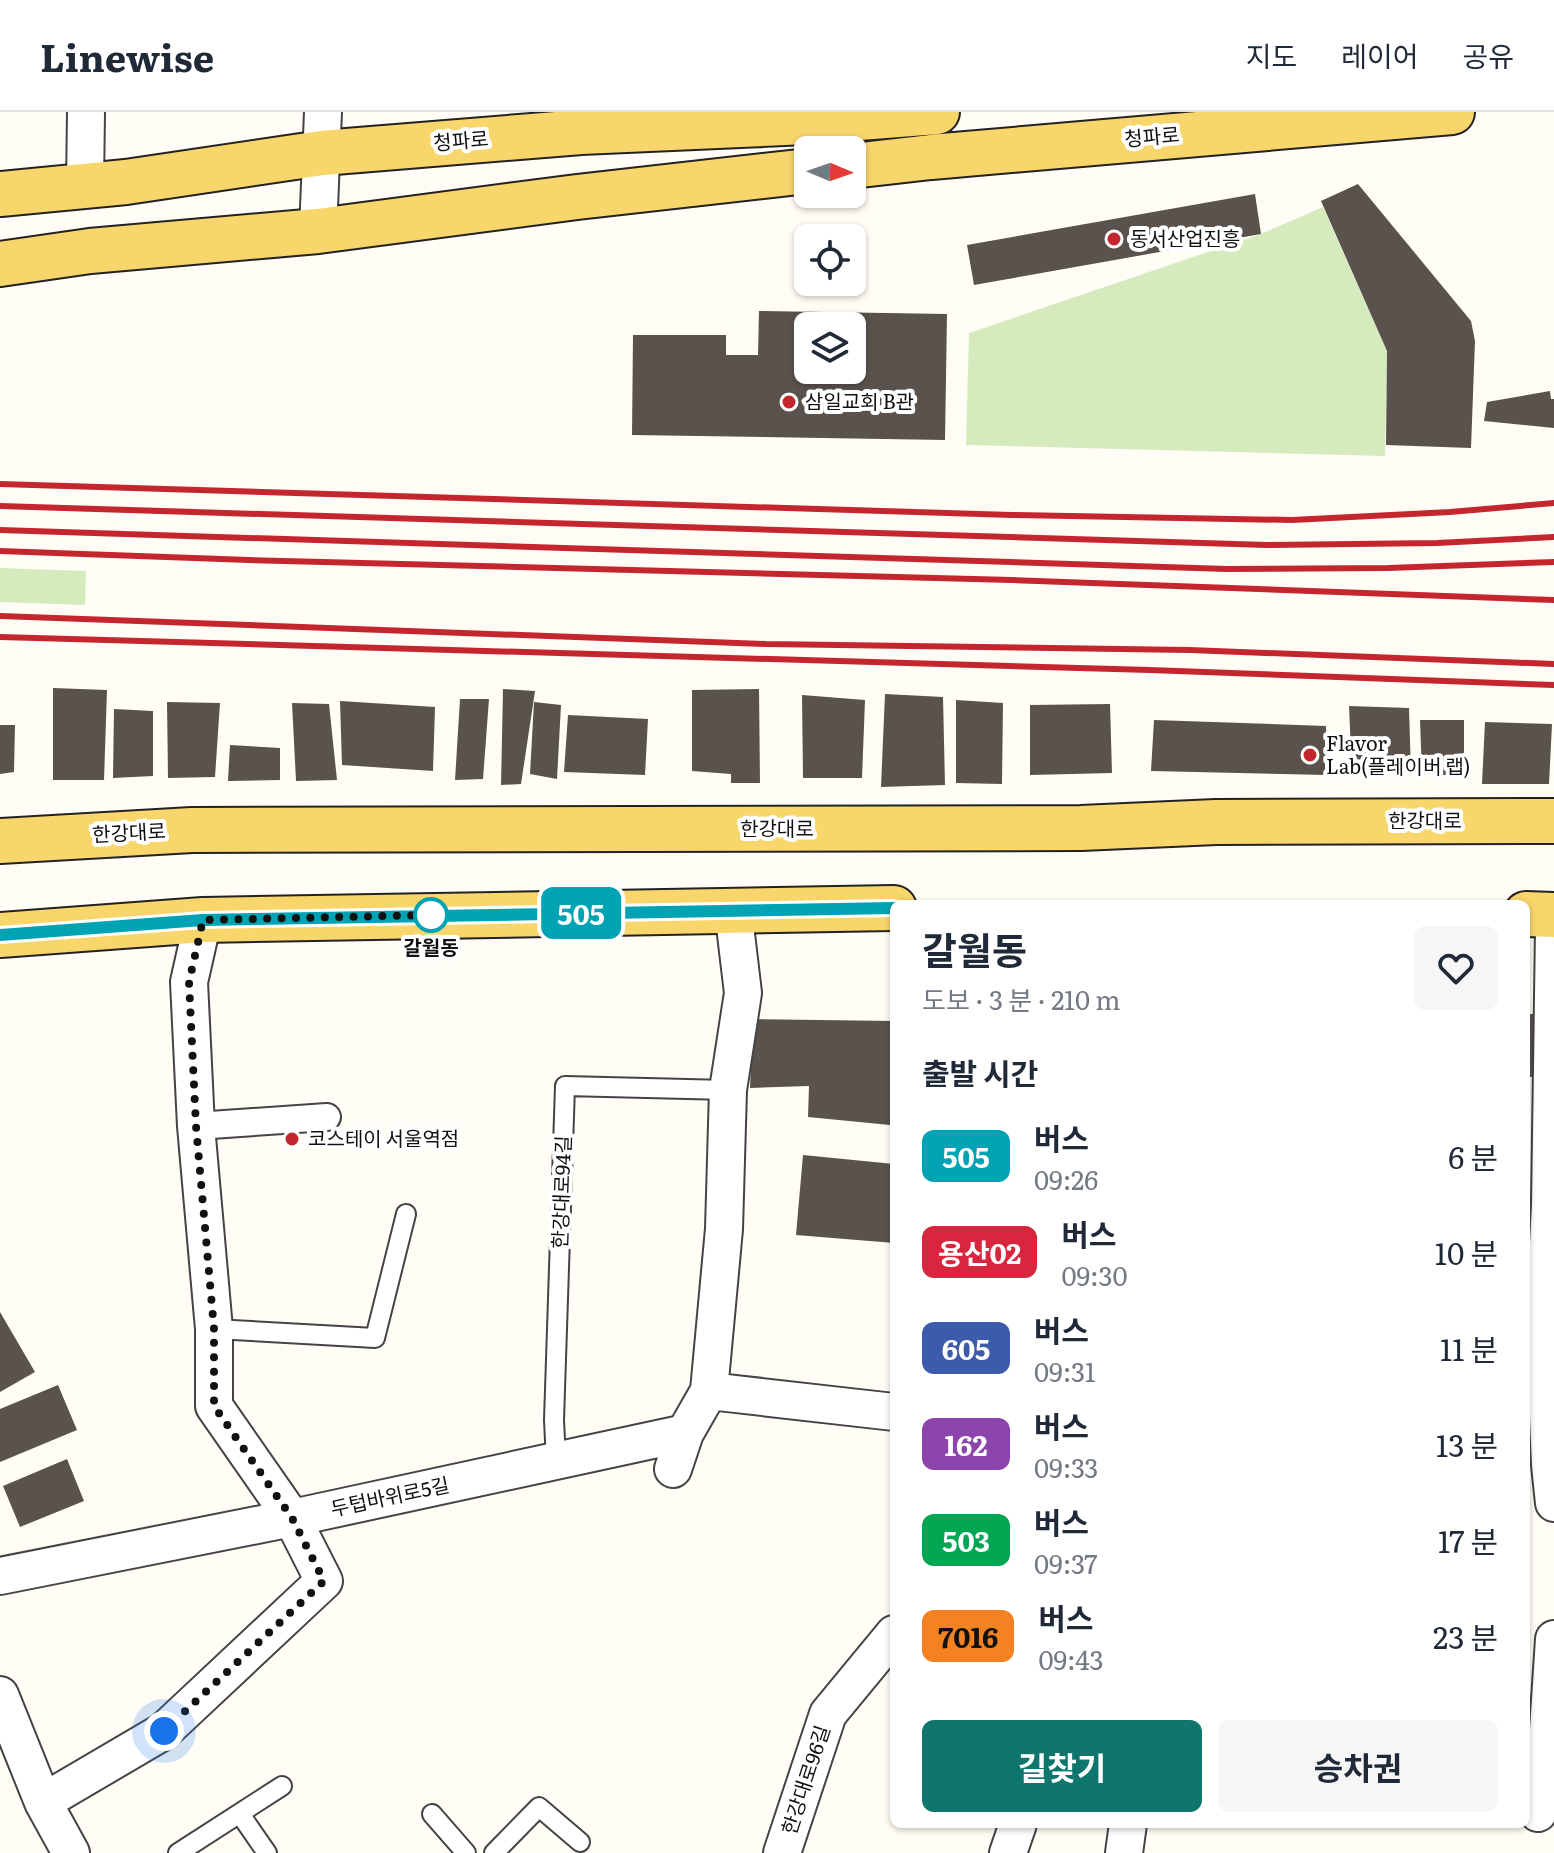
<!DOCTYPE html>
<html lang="ko">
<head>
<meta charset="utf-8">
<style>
	:root { --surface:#fff; --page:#f6f6f7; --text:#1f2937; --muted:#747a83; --line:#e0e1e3; --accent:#0f766e }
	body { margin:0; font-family:Literata,"Noto Sans KR",serif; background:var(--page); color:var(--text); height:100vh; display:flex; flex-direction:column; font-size:30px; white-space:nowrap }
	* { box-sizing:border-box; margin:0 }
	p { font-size:26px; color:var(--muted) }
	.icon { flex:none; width:44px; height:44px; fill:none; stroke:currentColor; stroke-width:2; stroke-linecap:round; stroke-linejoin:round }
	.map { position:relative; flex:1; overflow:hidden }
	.details { position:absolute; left:890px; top:788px; width:640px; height:928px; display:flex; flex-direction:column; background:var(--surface); border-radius:12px; box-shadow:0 2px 6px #0004 }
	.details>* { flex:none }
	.badge { padding:0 16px; border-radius:12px; font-size:28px; line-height:52px }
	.needle { width:52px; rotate:92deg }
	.controls { position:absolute; left:794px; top:24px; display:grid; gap:16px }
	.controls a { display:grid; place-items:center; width:72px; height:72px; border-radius:12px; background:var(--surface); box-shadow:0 2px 6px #0004; font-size:40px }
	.you { position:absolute; width:40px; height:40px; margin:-20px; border:6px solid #fff; border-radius:50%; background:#1a73e8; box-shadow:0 0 0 12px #1a73e833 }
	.map>.badge { position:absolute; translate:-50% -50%; box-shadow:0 0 0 4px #fff }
	h2 { padding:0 32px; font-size:30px; line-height:72px }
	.round { display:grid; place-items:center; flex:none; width:84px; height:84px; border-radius:12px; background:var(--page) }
	.overview { display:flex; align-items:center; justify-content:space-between; height:136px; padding:0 32px }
	h1 { font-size:38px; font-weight:700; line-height:60px }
	.button { display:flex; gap:16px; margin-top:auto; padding:16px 32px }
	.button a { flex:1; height:92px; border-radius:12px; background:var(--accent); color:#fff; font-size:32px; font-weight:700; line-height:92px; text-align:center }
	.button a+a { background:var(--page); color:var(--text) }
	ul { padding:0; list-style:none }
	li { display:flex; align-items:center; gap:24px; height:96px; padding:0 32px }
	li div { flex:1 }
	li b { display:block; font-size:30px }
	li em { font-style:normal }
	li .badge { min-width:88px; font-weight:700; text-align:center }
	header { display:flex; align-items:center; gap:48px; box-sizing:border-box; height:112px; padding:0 40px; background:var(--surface); border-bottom:2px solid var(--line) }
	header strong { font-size:38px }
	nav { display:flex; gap:44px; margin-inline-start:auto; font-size:28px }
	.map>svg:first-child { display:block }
	.green { fill:#d5ebbd }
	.building { fill:#5a524d; fill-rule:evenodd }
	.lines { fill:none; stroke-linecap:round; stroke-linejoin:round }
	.service-casing { stroke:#444; stroke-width:22 }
	.pedestrian-casing { stroke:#444; stroke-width:30 }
	.minor-casing { stroke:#444; stroke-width:40 }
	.primary-casing { stroke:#222; stroke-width:48 }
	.service { stroke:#fff; stroke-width:18 }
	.pedestrian { stroke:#fff; stroke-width:26 }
	.minor { stroke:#fff; stroke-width:36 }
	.primary { stroke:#f9d66b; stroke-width:44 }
	.rail { stroke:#c4262e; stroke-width:6 }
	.line-casing { stroke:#fff; stroke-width:18 }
	.line { stroke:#00a3b4; stroke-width:12 }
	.walk { stroke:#111; stroke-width:8; stroke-dasharray:0 14.4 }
	.poi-dot { fill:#c4262e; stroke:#fff; stroke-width:3 }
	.stop-dot { fill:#fff; stroke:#00a3b4; stroke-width:4 }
	.labels { text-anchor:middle; stroke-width:8; stroke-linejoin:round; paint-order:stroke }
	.street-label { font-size:20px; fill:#111; stroke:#fff }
	.poi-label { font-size:20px; fill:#111; stroke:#fff; text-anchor:start }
	.stop-label { font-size:20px; font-weight:bold; fill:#111; stroke:#fff }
</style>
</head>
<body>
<header>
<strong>Linewise</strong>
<nav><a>지도</a><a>레이어</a><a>공유</a></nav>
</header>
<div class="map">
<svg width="1554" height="1741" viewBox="0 0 1554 1741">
	<rect width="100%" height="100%" fill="#fffdf5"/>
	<path class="green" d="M1323 95 1387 239 1385 344 966 333 969 221 1261 122Z
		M0 456 86 459 85 493 0 490Z"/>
	<path class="building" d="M1358 72 1471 209 1475 229 1471 336 1386 333 1387 239 1321 89Z
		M1255 82 1261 122 974 173 967 133Z
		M759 199 947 202 945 328 632 323 633 223H726V243H758ZM808 214H852V258H808Z
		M1550 279 1551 287H1554V316L1484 309 1487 290Z
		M53 576 107 578 104 668H53Z
		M503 577 535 579 521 672 501 673Z
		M759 577 760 671H731V662L692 659V578Z
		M885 582 943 585 945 673 881 675Z
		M802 583 865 588 862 666H803Z
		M460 587H489L483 667 455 668Z
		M956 588 1003 591 1002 672 956 671Z
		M340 589 435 595 433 659 342 653Z
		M167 590 220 591 215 665 168 666Z
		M534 590 561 593 557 667 530 662Z
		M292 591 329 592 337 668 296 669Z
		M1110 592 1112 661 1030 663V593Z
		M1349 594 1409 596 1411 661 1352 665Z
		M114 597 153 599V664L113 666Z
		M568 603 648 607 645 663 564 660Z
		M1154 608 1326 614 1327 663 1151 659Z
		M1420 608H1464V663H1422Z
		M1485 610 1552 612 1549 672H1482Z
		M0 613H15L14 660 0 662Z
		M230 633 280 636V668L228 669Z
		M1526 902H1536V965H1526Z
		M753 907 894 909V997H890V1013L808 1005 809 974 750 976Z
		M803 1043 894 1052V1131L796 1123Z
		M0 1200 35 1260 0 1280Z
		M58 1273 77 1318 0 1350V1297Z
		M67 1347 84 1389 20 1415 3 1374Z"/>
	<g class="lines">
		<defs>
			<path id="service" d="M214 1217 375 1226 406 1102
				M556 1349 554 1308 565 974 728 978
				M240 1702 267 1741
				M432 1702 466 1741
				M178 1741 282 1674
				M494 1741 539 1695 580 1730"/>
			<path id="pedestrian" d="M196 1014 327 1005"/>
			<path id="minor" d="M85 74 86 0
				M318 119 323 0
				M1554 816 1550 1093 1544 1210 1550 1353 1554 1391
				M709 1279 894 1300
				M673 1357 685 1321 709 1279 724 1117 728 978 743 881 733 797
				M0 1464 292 1406 685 1321
				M0 1583 43 1690 71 1741
				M43 1690 164 1619 324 1469 292 1406 214 1294V1217L196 1014 189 870 203 808
				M1538 1701 1546 1648 1554 1527
				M782 1741 828 1602 894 1522
				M1008 1741 1018 1712
				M1124 1741 1128 1712"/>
			<path id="primary" d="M852 54 931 45 1452 0
				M0 82 126 70 322 41 581 20 807 10 937 0
				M0 152 90 139 318 119 577 85 808 59
				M0 729 192 718 1081 716 1216 710 1554 709
				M1526 802 1554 803
				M0 823 203 808 894 796"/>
		</defs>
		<use href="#service" class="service-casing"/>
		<use href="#pedestrian" class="pedestrian-casing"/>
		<use href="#minor" class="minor-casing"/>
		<use href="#primary" class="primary-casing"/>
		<use href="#service" class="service"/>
		<use href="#pedestrian" class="pedestrian"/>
		<use href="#minor" class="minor"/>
		<use href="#primary" class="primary"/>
		<path class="rail" d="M0 372 1012 403 1292 408 1450 400 1554 391
			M0 394 1267 433 1437 431 1554 425
			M0 418 1227 457 1388 456 1554 450
			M0 439 249 448 1012 468 1554 488
			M0 504 766 532 1190 538 1554 552
			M0 525 1150 558 1554 573"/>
	</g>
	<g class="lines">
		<defs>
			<path id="line" d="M0 823 203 808 894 796"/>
		</defs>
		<use href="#line" class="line-casing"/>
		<use href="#line" class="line"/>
		<path class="walk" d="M164 1619 324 1469 292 1406 214 1294V1217L196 1014 189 870 203 808 431 803"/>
	</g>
	<g class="poi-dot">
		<circle cx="1114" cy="127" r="8"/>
		<circle cx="789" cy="290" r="8"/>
		<circle cx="1310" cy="643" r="8"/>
		<circle cx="292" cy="1027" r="8"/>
	</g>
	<circle class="stop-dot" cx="431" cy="803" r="16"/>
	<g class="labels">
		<g class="street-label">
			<text transform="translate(1152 25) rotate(-5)" y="7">청파로</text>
			<text transform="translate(461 29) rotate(-5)" y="7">청파로</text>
			<text x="1425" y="716">한강대로</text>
			<text x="777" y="724">한강대로</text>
			<text transform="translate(129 721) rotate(-3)" y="7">한강대로</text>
			<text transform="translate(562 1080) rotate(-88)" y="7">한강대로94길</text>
			<text transform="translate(390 1385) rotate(-12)" y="7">두텁바위로5길</text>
			<text transform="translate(806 1668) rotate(-72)" y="7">한강대로96길</text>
		</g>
		<g class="poi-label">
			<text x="1130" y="134">동서산업진흥</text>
			<text x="805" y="297">삼일교회 B관</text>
			<text x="1326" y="639">Flavor<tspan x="1326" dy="23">Lab(플레이버 랩)</tspan></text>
			<text x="308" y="1034">코스테이 서울역점</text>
		</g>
		<g class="stop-label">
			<text x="431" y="843">갈월동</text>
		</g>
	</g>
</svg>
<div class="controls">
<a><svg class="needle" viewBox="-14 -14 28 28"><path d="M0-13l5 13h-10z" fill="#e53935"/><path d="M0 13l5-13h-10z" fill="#747a83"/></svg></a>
<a><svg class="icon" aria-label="locate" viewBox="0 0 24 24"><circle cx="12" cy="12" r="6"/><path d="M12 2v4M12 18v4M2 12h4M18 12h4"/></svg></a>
<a><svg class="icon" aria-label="layers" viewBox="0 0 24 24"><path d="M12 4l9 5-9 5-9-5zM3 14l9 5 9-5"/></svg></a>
</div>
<div class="you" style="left:164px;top:1619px"></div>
<b class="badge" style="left:581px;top:801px;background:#00a3b4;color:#fff">505</b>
<section class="details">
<div class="overview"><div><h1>갈월동</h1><p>도보 · 3 분 · 210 m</p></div><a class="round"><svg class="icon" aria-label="heart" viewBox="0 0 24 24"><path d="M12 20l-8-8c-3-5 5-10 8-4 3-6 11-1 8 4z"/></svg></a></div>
<h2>출발 시간</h2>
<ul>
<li><span class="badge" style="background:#00a3b4;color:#fff">505</span><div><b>버스</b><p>09:26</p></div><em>6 분</em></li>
<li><span class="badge" style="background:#d7263d;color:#fff">용산02</span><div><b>버스</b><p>09:30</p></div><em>10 분</em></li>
<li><span class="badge" style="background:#3d5bab;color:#fff">605</span><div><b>버스</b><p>09:31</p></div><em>11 분</em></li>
<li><span class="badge" style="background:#8e44ad;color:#fff">162</span><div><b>버스</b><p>09:33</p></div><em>13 분</em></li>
<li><span class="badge" style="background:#00a651;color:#fff">503</span><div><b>버스</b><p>09:37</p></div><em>17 분</em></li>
<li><span class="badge" style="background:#f58220;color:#111">7016</span><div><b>버스</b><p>09:43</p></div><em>23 분</em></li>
</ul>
<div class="button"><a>길찾기</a><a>승차권</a></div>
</section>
</div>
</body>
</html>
